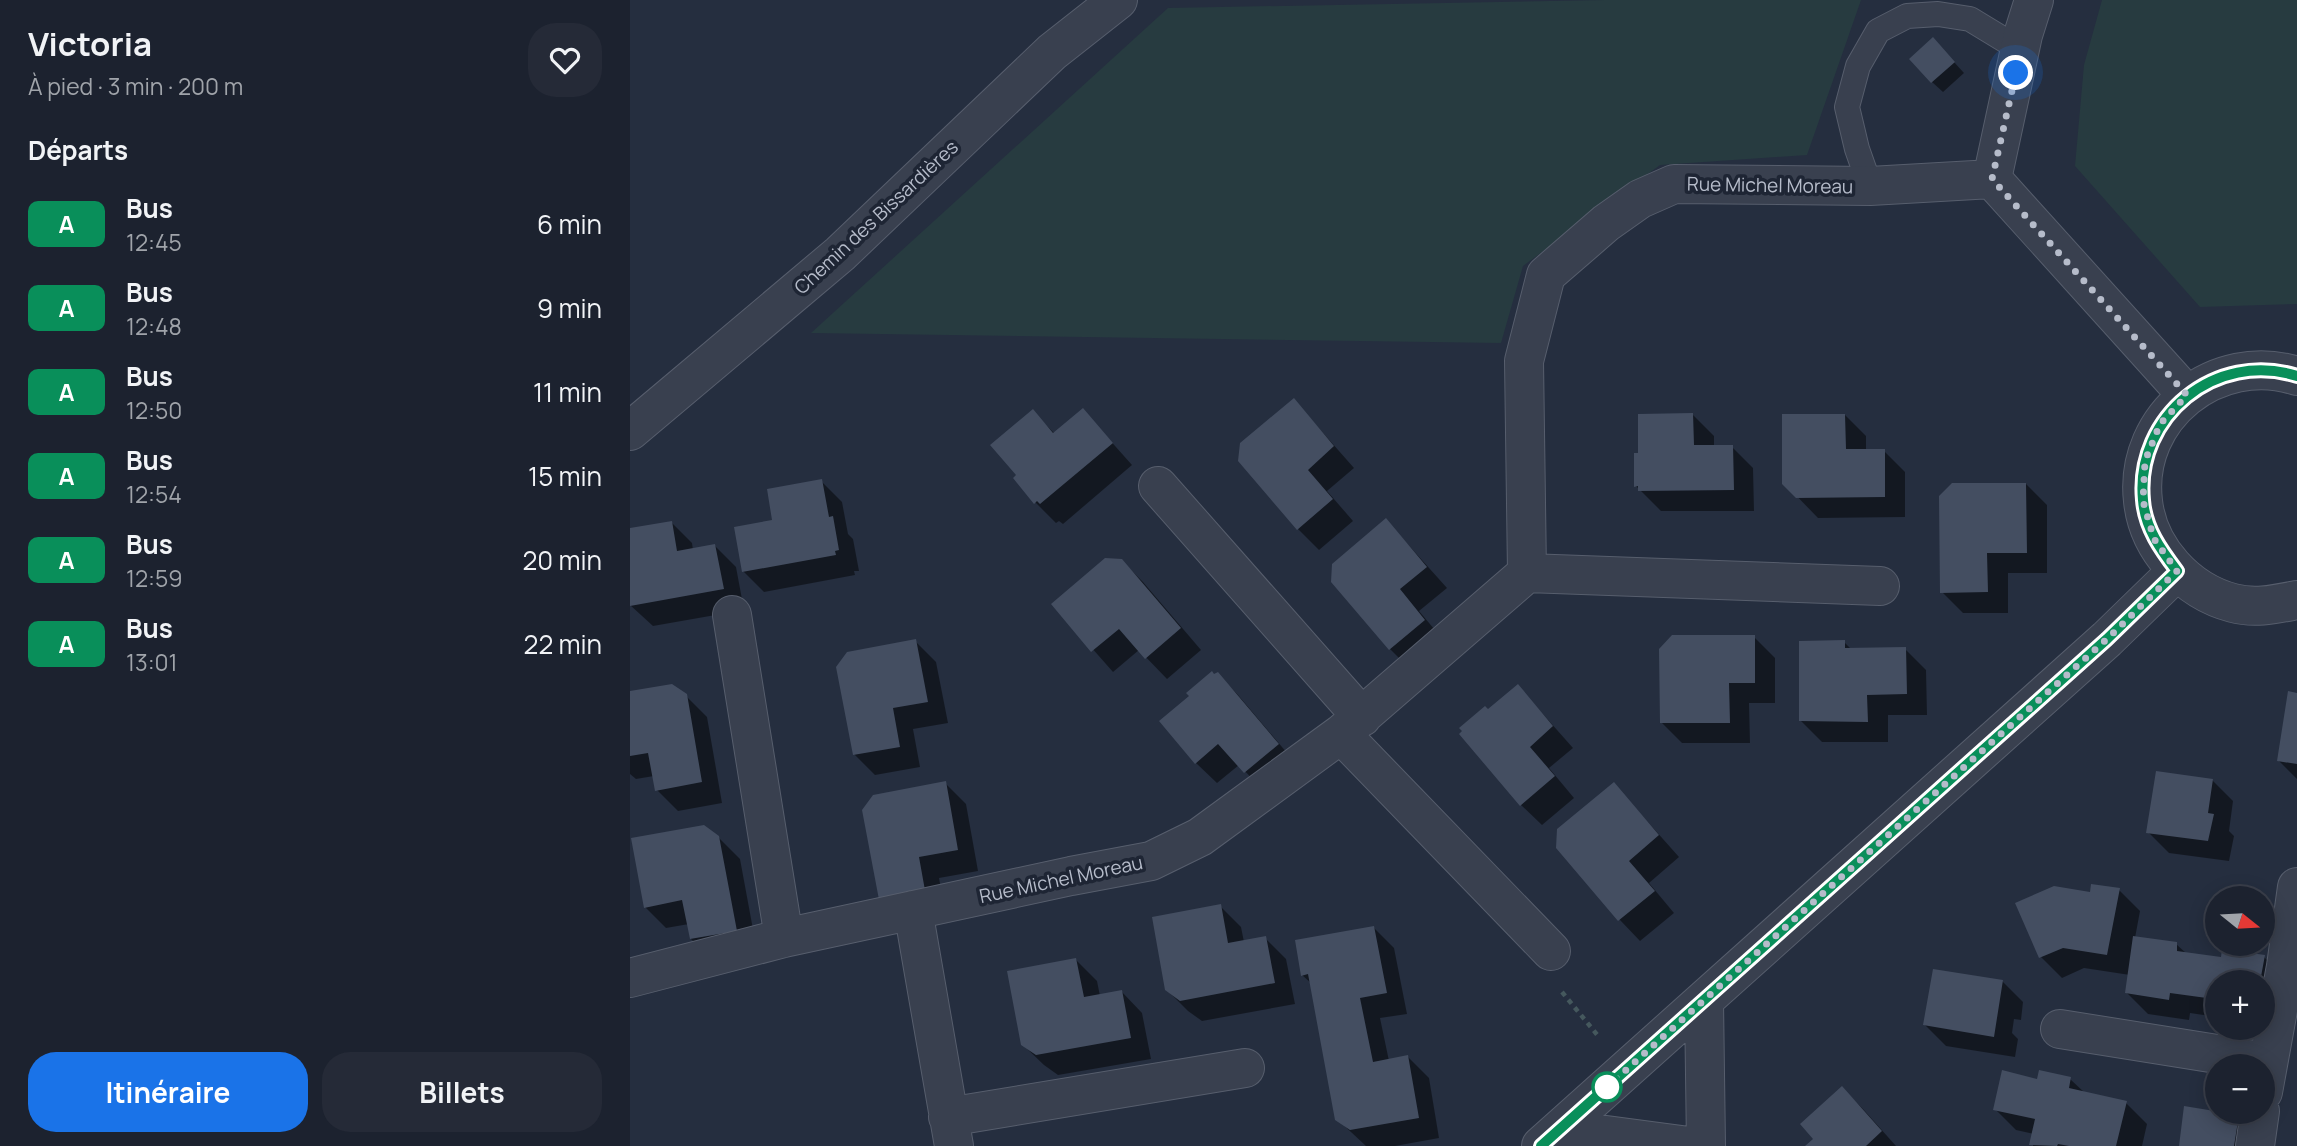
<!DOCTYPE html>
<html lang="fr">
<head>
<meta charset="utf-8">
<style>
	:root { --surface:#1c222f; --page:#252a37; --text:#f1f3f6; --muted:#a0a4aa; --line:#3a3f4b; --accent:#1a73e8 }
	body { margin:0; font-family:Manrope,sans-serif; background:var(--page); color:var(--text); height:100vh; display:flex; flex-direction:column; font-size:26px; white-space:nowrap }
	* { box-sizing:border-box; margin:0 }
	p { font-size:23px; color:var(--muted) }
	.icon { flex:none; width:38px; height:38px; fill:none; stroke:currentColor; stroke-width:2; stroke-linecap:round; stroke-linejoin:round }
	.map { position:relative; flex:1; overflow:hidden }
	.drawer { display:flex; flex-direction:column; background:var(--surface); width:630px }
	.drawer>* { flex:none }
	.badge { padding:0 14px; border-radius:10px; font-size:24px; line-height:46px }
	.needle { width:46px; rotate:108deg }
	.controls { position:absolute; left:1575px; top:886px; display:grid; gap:14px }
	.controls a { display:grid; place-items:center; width:70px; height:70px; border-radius:50%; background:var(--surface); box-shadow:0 4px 18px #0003,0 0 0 2px var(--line); font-size:35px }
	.you { position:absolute; width:35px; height:35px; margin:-18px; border:5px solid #fff; border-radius:50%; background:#1a73e8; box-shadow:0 0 0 10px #1a73e833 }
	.map>.badge { position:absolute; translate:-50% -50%; box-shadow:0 0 0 4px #fff }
	h2 { padding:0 28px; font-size:26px; line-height:63px }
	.round { display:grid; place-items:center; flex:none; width:74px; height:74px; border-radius:28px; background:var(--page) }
	.head { display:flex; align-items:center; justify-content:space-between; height:119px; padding:0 28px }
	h1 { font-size:33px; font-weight:700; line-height:52px }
	.cta { display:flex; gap:14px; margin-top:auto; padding:14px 28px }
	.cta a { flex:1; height:80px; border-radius:28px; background:var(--accent); color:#fff; font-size:28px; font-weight:700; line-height:80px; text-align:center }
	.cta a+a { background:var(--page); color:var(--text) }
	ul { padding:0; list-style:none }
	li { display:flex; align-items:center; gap:21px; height:84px; padding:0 28px }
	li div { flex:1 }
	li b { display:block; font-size:26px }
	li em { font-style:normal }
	li .badge { min-width:77px; font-weight:700; text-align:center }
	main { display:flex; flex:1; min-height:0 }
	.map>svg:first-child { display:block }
	.green { fill:#273b40 }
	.shadow { fill:#0007 }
	.building { fill:#444e61 }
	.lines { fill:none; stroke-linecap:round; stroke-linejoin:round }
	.lane-casing { stroke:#575e6d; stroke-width:26 }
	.street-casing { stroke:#575e6d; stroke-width:40 }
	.path { stroke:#45585d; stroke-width:4.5; stroke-dasharray:5 5; stroke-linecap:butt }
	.lane { stroke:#39404f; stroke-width:24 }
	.street { stroke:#39404f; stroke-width:38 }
	.line-casing { stroke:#fff; stroke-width:16 }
	.line { stroke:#098f5a; stroke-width:10 }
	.walk { stroke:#b6bcca; stroke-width:7; stroke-dasharray:0 12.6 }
	.stop-dot { fill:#fff; stroke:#098f5a; stroke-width:3.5 }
	.labels { text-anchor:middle; stroke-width:7; stroke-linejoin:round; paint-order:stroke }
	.street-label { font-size:19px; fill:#b6bcca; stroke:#1e2534 }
</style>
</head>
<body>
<main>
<section class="drawer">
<div class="head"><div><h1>Victoria</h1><p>À pied · 3 min · 200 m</p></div><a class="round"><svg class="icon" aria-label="heart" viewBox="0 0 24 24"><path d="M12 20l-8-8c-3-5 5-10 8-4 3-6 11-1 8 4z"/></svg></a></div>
<h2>Départs</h2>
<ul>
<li><span class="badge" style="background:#098f5a;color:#fff">A</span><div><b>Bus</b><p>12:45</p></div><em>6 min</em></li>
<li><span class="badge" style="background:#098f5a;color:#fff">A</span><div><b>Bus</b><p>12:48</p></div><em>9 min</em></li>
<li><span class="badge" style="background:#098f5a;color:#fff">A</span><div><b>Bus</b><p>12:50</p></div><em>11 min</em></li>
<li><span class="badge" style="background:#098f5a;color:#fff">A</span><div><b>Bus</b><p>12:54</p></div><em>15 min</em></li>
<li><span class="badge" style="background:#098f5a;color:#fff">A</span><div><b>Bus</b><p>12:59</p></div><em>20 min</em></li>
<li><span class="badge" style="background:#098f5a;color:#fff">A</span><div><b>Bus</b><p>13:01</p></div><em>22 min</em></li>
</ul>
<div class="cta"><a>Itinéraire</a><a>Billets</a></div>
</section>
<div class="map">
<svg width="1667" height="1146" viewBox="0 0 1667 1146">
	<rect width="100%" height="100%" fill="#252e3f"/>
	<path class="green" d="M976 0H1231L1177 155 1030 165 893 266 871 343 181 333 538 8Z
		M1472 0H1667V304L1570 307 1445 166 1454 65Z"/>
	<path class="shadow" d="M1313 50 1334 73 1313 92 1302 82Z
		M664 400 724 468 697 491 723 521 689 550 668 529Z
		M453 410 502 465 433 524 429 521 426 523 405 502 403 412 425 434Z
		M1063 415 1084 436V447H1102L1123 468 1124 511H1031L1006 486Z
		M1215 415 1236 436V451H1254L1275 472V517L1188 518 1154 483Z
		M191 481 212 502 218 534 223 539 229 571H224L225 575 134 592 113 571 144 521Z
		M1396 484 1417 505V573H1378V613H1333L1312 592Z
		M756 520 817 588 789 611 815 642 781 670 760 649Z
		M41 522 62 543 63 550 85 546 106 567 114 610 23 626 0 605V530Z
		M492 561 513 582 571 650 537 679 509 650 483 672 423 604Z
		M1124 637 1145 658V703H1119L1120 743H1052L1031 722Z
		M285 641 306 662 318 723 283 729 290 767 245 775 224 754Z
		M1214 642 1222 650 1275 649 1296 670 1297 715H1258V742H1192L1171 721Z
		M588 674 608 695 668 766 636 793 609 765 587 783 566 763 585 676Z
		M888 686 943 748 919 768 944 798 912 825 891 805 858 712Z
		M0 693 56 696 77 717 92 803 48 811 27 790 24 776 6 779 0 774Z
		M1659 693 1667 695V779L1649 761Z
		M1582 780 1603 801 1599 831 1604 836 1599 861 1539 853 1518 832Z
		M315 783 336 804 348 871 309 878 316 917 251 904Z
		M984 784 1049 857 1019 883 1044 913 1010 941 990 920 928 848Z
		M88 837 110 859 127 951 82 959 61 939 59 924 36 928 15 907Z
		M1489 890 1510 911 1505 938 1546 944 1557 954 1592 959 1634 957 1655 978 1646 1033 1606 1027H1633V982H1587V1017L1560 1013 1559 1020 1518 1014 1497 993 1500 975 1454 968 1432 978 1411 957 1388 904Z
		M590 906 611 927 614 942 635 938 656 959 665 1004 572 1021 558 1011 536 989Z
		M744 928 764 948 777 1014 750 1018 759 1061 778 1057 799 1078 809 1138 765 1146H736L707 1119 682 984 672 975Z
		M446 960 467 981 470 996 492 992 512 1013 521 1059 428 1075 414 1065 392 1044Z
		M1372 981 1393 1002 1391 1020 1384 1019 1382 1033 1388 1039 1385 1057 1316 1046 1295 1025Z
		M1440 1079 1455 1093 1496 1103 1517 1124 1512 1146H1403L1404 1134 1386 1130 1365 1109 1408 1081Z
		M1212 1088 1233 1109 1266 1146H1192Z
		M1608 1117 1629 1138 1628 1146H1550Z"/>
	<path class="building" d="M1303 37 1325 62 1301 83 1279 59Z
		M664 398 704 446 678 470 703 499 667 530 608 461 610 443Z
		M453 408 483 443 410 504 407 501 404 504 383 478 386 475 360 445 403 409 423 433Z
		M1063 413 1064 445H1103L1104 490 1008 491V486L1004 487V453H1008V414Z
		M1152 414H1215L1216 449H1255V497L1166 498 1152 484Z
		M192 479 199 517 203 516 209 550 205 551 206 555 112 572 104 527 142 520 137 489Z
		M1322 483H1396L1397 553H1357L1358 592 1310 593 1309 496Z
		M756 518 797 567 770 589 795 620 759 650 701 582 702 564Z
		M42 521 47 551 85 544 94 589 0 606V528Z
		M475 558 492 559 551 628 515 659 489 629 461 652 421 604Z
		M1042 635H1125V683H1099L1100 723H1030L1029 649Z
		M286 639 298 702 263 708 270 747 223 755 206 667 217 652Z
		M1215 640V648L1276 647 1277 694 1237 695 1238 722 1169 721V641Z
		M582 671 584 674 588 672 649 744 614 773 588 744 565 764 529 721 559 696 556 693Z
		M42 684 57 694 72 782 25 791 18 753 0 756V691Z
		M888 684 923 726 900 747 925 776 890 806 829 734 832 731 829 728 855 706 858 709Z
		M1658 691 1667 693V764L1647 761Z
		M1526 771 1583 779 1578 813 1584 814 1578 841 1516 833Z
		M316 781 328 850 289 857 296 896 250 905 232 810 243 795Z
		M984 782 1029 835 999 861 1025 891 988 921 926 848 927 829Z
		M74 825 89 836 107 931 60 939 52 900 14 908 1 838Z
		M1461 884 1490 888 1477 955 1433 948 1409 958 1385 903 1424 886 1460 892Z
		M591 904 598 943 636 936 645 983 550 1001 535 990 522 917Z
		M744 926 757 993 730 998 743 1062 778 1055 789 1118 720 1130 705 1120 678 974 671 976 665 940Z
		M1503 936 1547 942V951L1591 957 1592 949 1635 955 1630 982H1587V1008H1584V999L1540 993 1539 1000 1495 993Z
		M446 958 454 997 492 990 501 1038 406 1055 391 1045 377 971Z
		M1303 969 1373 980 1364 1037 1293 1025Z
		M1372 1070 1407 1079 1409 1070 1441 1077 1439 1088 1497 1101 1486 1146H1439L1428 1144 1427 1146 1399 1145 1405 1119 1363 1110Z
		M1212 1086 1252 1131 1236 1146H1175L1183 1139 1170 1124Z
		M1554 1106 1609 1115 1604 1146H1549Z"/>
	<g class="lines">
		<defs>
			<path id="lane" d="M1240 186 1227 149 1217 107 1228 66 1248 31 1277 16 1308 14 1340 19 1391 50"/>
			<path id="street" d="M1362 179 1393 35 1404 0
				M1667 376C1587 350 1503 416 1513 501 1518 549 1557 591 1603 603 1625 609 1646 604 1667 600
				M0 431 210 254 422 52 488 0
				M528 486 732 717
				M897 573 1250 586
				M102 615 154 938
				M711 734 921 951
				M283 910 324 1146
				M0 978 154 938 441 876 521 861 570 837 711 734 897 573 894 361 916 275 976 223 1010 199 1044 184 1240 186 1362 179 1557 395
				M1074 1001 1076 1146
				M1430 1029 1637 1062
				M1633 1092 1656 966 1667 887
				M318 1117 615 1068
				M931 1129 1059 1146
				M911 1146 1477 639 1547 571
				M1625 1146 1630 1111"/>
		</defs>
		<use href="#lane" class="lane-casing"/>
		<use href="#street" class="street-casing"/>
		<path class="path" d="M932 992 969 1037"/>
		<use href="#lane" class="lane"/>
		<use href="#street" class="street"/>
	</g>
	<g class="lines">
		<defs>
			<path id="line" d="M911 1146 1477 639 1547 571C1531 550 1515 528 1513 500 1505 416 1586 350 1667 376"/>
		</defs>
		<use href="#line" class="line-casing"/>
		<use href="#line" class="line"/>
		<path class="walk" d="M977 1087 1477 639 1547 571 1524 539 1513 501 1515 461 1530 424 1557 395 1362 179 1386 73"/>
	</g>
	<circle class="stop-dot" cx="977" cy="1087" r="14"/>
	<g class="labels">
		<g class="street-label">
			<text transform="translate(1140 185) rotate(1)" y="7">Rue Michel Moreau</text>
			<text transform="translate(246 217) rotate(-43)" y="7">Chemin des Bissardières</text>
			<text transform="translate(431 879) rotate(-12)" y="7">Rue Michel Moreau</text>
		</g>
	</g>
</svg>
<div class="controls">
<a><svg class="needle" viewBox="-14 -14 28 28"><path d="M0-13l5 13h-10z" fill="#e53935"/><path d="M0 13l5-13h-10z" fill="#a0a4aa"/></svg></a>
<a>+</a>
<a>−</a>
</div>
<div class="you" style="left:1386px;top:73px"></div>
</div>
</main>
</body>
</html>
